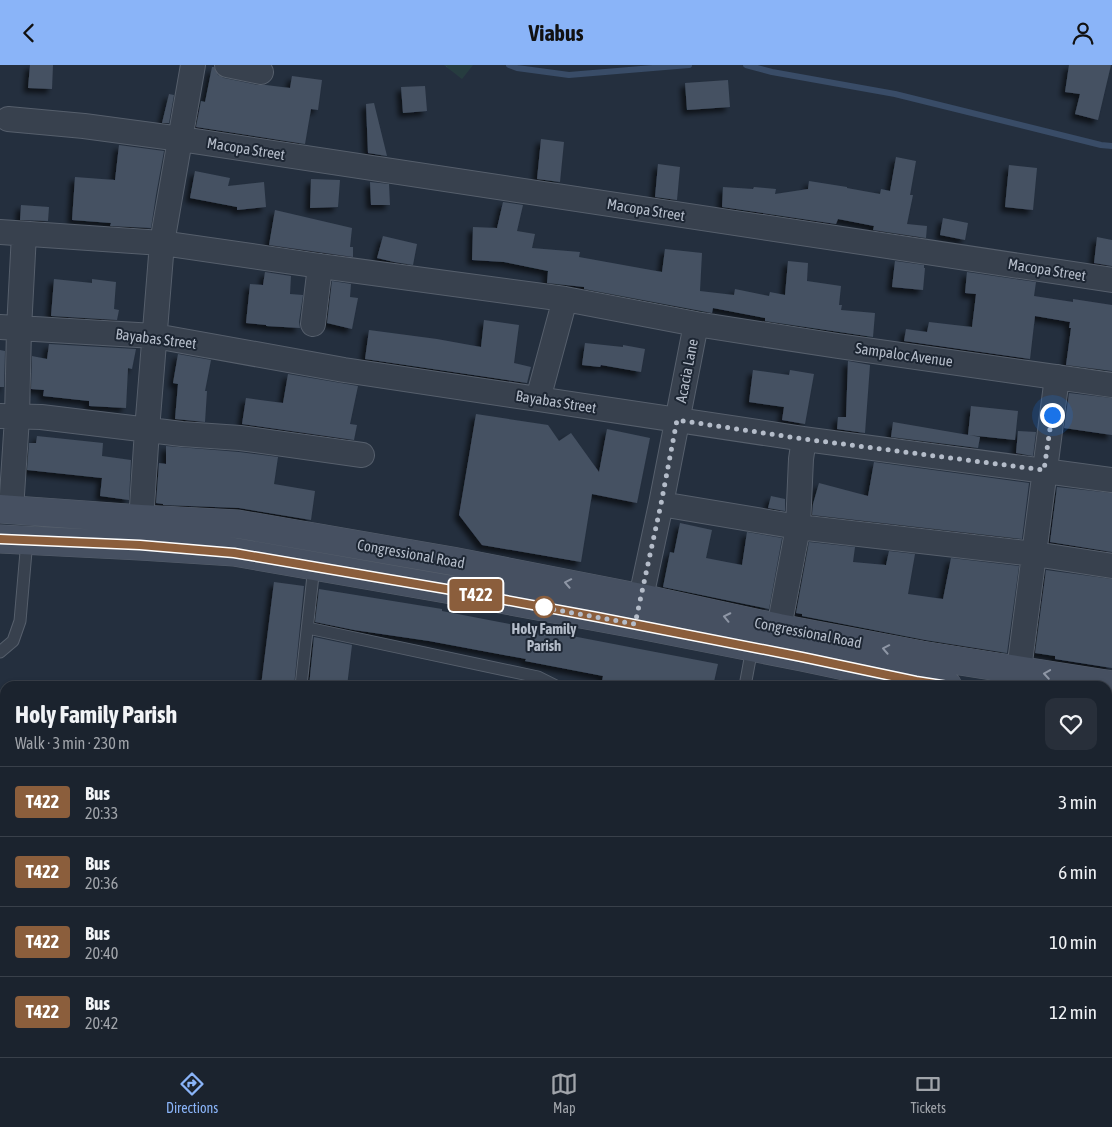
<!DOCTYPE html>
<html lang="en">
<head>
<meta charset="utf-8">
<style>
	:root { --surface:#1b232e; --page:#282f3a; --text:#f1f3f6; --muted:#a0a4aa; --line:#39404a; --accent:#8ab4f8 }
	body { margin:0; font-family:"Asap Condensed",sans-serif; background:var(--page); color:var(--text); height:100vh; display:flex; flex-direction:column; font-size:19px; white-space:nowrap }
	* { box-sizing:border-box; margin:0 }
	p { font-size:16px; color:var(--muted) }
	.icon { flex:none; width:28px; height:28px; fill:none; stroke:currentColor; stroke-width:2; stroke-linecap:round; stroke-linejoin:round }
	.map { position:relative; flex:1; overflow:hidden }
	.panel { position:absolute; left:0px; top:616px; width:1112px; height:376px; display:flex; flex-direction:column; background:var(--surface); border-radius:15px 15px 0 0; box-shadow:0 1px 4px #0004,0 0 0 1px var(--line) }
	.panel>* { flex:none }
	.badge { padding:0 10px; border-radius:4px; font-size:18px; line-height:32px }
	.you { position:absolute; width:25px; height:25px; margin:-12px; border:4px solid #fff; border-radius:50%; background:#1a73e8; box-shadow:0 0 0 8px #1a73e833 }
	.map>.badge { position:absolute; translate:-50% -50%; box-shadow:0 0 0 2px #fff }
	.round { display:grid; place-items:center; flex:none; width:52px; height:52px; border-radius:10px; background:var(--page) }
	.summary { display:flex; align-items:center; justify-content:space-between; height:85px; padding:0 15px }
	h1 { font-size:24px; font-weight:700; line-height:38px }
	ul { padding:0; list-style:none }
	li { display:flex; align-items:center; gap:15px; height:70px; padding:0 15px; border-top:1px solid var(--line) }
	li div { flex:1 }
	li b { display:block; font-size:19px }
	li em { font-style:normal }
	li .badge { min-width:55px; font-weight:700; text-align:center }
	header { display:flex; justify-content:space-between; align-items:center; height:65px; padding:0 15px; background:var(--accent); color:#111; font-size:22px; font-weight:700 }
	.dock { display:flex; justify-content:space-around; align-items:center; height:70px; border-top:1px solid var(--line); background:var(--surface); font-size:14px; color:var(--muted) }
	.dock a { display:grid; justify-items:center; gap:2px }
	.dock .current { color:var(--accent) }
	.map>svg:first-child { display:block }
	.forest { fill:url(#forest-firs) }
	.lines { fill:none; stroke-linecap:round; stroke-linejoin:round }
	.stream { stroke:#394c67; stroke-width:6 }
	.building { fill:#455162; filter:url(#shadow) }
	.lane-casing { stroke:#565f6c; stroke-width:13 }
	.street-casing { stroke:#565f6c; stroke-width:26 }
	.secondary-casing { stroke:#565f6c; stroke-width:29 }
	.lane { stroke:#38414e; stroke-width:11 }
	.street { stroke:#38414e; stroke-width:24 }
	.secondary { stroke:#465061; stroke-width:28 }
	.oneway { stroke:#8e96a5 }
	.line-casing { stroke:#fff; stroke-width:11 }
	.line { stroke:#8b5e3c; stroke-width:8 }
	.walk { stroke:#b4bcc9; stroke-width:5; stroke-dasharray:0 9 }
	.stop-dot { fill:#fff; stroke:#8b5e3c; stroke-width:2.5 }
	.labels { text-anchor:middle; stroke-width:4; stroke-linejoin:round; paint-order:stroke }
	.street-label { font-size:15px; fill:#b4bcc9; stroke:#1d2633 }
	.stop-label { font-size:15px; font-weight:bold; fill:#b4bcc9; stroke:#1d2633 }
</style>
</head>
<body>
<header><svg class="icon" aria-label="back" viewBox="0 0 24 24"><path d="M15 5l-7 7 7 7"/></svg>Viabus<svg class="icon" aria-label="person" viewBox="0 0 24 24"><circle cx="12" cy="8" r="4"/><path d="M4 21q1-7 8-7t8 7"/></svg></header>
<div class="map">
<svg width="1112" height="992" viewBox="0 0 1112 992">
	<defs>
		<pattern id="forest-firs" width="22" height="20" patternUnits="userSpaceOnUse" patternTransform="scale(1.25)"><rect width="22" height="20" fill="#263c3f"/><path d="M5 1l3.5 6h-7zM16 11l3.5 6h-7z" fill="#435659"/></pattern>
		<filter id="shadow"><feDropShadow dx="-4.5" dy="4.5" stdDeviation="2.5" flood-color="#0009"/></filter>
	</defs>
	<rect width="100%" height="100%" fill="#242f3e"/>
	<path class="forest" d="M444 0H473L462 14Z"/>
	<g class="lines">
		<path class="stream" d="M509 0 517 3 569 10 689 0
			M746 0 772 7 895 29 1101 80 1112 81"/>
	</g>
	<path class="building" d="M30 0H53L52 24 28 23Z
		M1069 0H1111L1098 55 1075 49 1080 29 1065 27Z
		M212 2H214L218 10 224 13 258 20H266L290 23 292 11 322 15 318 45 311 44 305 79 196 62 201 36 205 37Z
		M728 15 730 42 687 45 685 18Z
		M425 21 427 46 403 48 401 22Z
		M169 29 174 30 169 58H162Z
		M374 38 387 91 368 88 366 39Z
		M541 74 564 77 560 117 537 114Z
		M119 80 164 86 156 130 151 163 110 161 111 158 72 155 75 112 115 115Z
		M896 92 916 96 910 130H913L907 159 927 161 926 173 873 165 874 161 838 154 836 159 722 142 723 122 753 124 754 122 776 124 775 129 808 124 809 116 847 122V123L880 129 881 124 890 126Z
		M658 99 680 102 677 135 655 132Z
		M1009 100 1037 103 1033 145 1005 142Z
		M195 106 230 113 228 121 264 117 266 142 237 145V142L190 133Z
		M311 114 340 115 338 142 310 143Z
		M370 117 389 119 390 140H371Z
		M503 137 523 140 517 166 535 169 532 183 580 187 579 192 662 207 665 184 702 188 700 226 734 230 735 224 769 231 770 227 785 230 788 196 808 198 807 216 841 221 839 240H842L841 245 875 248 873 272 765 256V253L713 243 712 248 584 224V222L547 218 548 206 504 197 472 195 473 162 497 163Z
		M21 140 49 142 48 156 20 155Z
		M275 145 352 163 350 182H353V192L269 180Z
		M943 153 968 158 965 175 940 170Z
		M383 171 417 179 413 200 394 197 377 193Z
		M1097 172 1112 175V201L1094 198Z
		M895 196 924 200V203H925L923 225 892 222Z
		M265 207 291 211 290 229 303 230 299 257 300 263 266 261V260L246 258 250 219 263 220Z
		M967 207 1036 217 1034 231 1073 237V234L1112 240V306L1066 300 1071 263H1069L1070 257 1035 251 1030 294 904 276 906 264 927 267 929 257 972 262 976 229 965 228Z
		M54 214 92 218V214L116 217 114 244 119 245 117 255 51 251Z
		M332 216 351 219 350 232 358 233 352 264 327 258Z
		M484 255 519 260 514 298 531 302 527 318 365 294 369 265 437 274 481 282Z
		M585 278 623 282V280L645 284 641 307 601 300 600 302 582 300Z
		M49 279 136 284 132 304 128 303 126 343 89 341V336L43 331 44 325 31 324 32 291 47 294Z
		M0 285 5 286 4 322H0Z
		M178 289 211 295 205 326H207L205 357 175 354 178 319 173 318Z
		M848 296 870 300 865 368 837 364 838 352H846Z
		M753 305 789 310 790 305 814 309 805 359 782 355 784 342 749 337Z
		M288 309 358 321 350 359 357 360 354 375 242 359 246 333 283 338Z
		M1069 328 1112 333V370L1064 363Z
		M971 341 1018 346 1015 375 968 370Z
		M476 349 548 360 559 376 571 368 599 407 607 364 650 373 637 438 592 429 581 497 482 480 459 450Z
		M893 357 980 372 978 383 891 372Z
		M1018 366 1036 367 1033 391 1016 388Z
		M37 371 103 378 102 391 131 395 129 435 100 431 102 413 27 405 29 378H36Z
		M166 381 239 387 278 392 274 419 315 426 311 455 239 443 163 440V439L156 438 159 398 166 399Z
		M874 397 1029 418 1022 474 812 450 813 439 819 418 868 431Z
		M1057 422 1112 428V487L1050 477Z
		M771 431 785 434V446L768 443Z
		M680 458 712 465 706 493 742 500 747 467 782 473 769 544 663 522 670 487 674 488Z
		M809 477 855 482 853 497 886 500 889 486 915 489 908 529 943 534 951 493 1019 501 1007 588 925 575 802 551V549L796 548Z
		M1046 505 1112 514V603L1055 594V591L1035 588Z
		M274 517 304 521 294 621H261Z
		M319 524 442 544V546L718 599 713 621H601L603 611 525 596 526 594 429 576 354 565 315 557Z
		M314 572 352 580 347 621H309Z"/>
	<g class="lines">
		<defs>
			<path id="lane" d="M308 563 538 612 556 621
				M0 587 13 576 20 556 27 475
				M301 621 314 501
				M745 621 752 583
				M597 988 604 992"/>
			<path id="street" d="M227 0 261 7
				M8 54 84 61 181 74 1112 215
				M0 167 162 178 320 201 565 234 696 259 838 281 1112 320
				M313 259 320 201
				M0 262 155 271 344 305 538 334 804 374 1112 415
				M538 334 565 234
				M0 351 41 352 182 369 240 373 362 390
				M661 439 798 462 1035 489 1112 501
				M11 445 17 353 19 264 24 169
				M140 472 147 365 162 178 193 0
				M637 551 661 439 696 259
				M779 563 798 462 801 394 804 374
				M1019 605C1032 508 1044 410 1057 312"/>
			<path id="secondary" d="M0 444 141 454 238 459 452 496 641 533 779 563 922 590 1112 620
				M0 474 140 481 234 487 446 524 635 559 802 592 916 616 948 621
				M1108 647 1112 648"/>
		</defs>
		<use href="#lane" class="lane-casing"/>
		<use href="#street" class="street-casing"/>
		<use href="#secondary" class="secondary-casing"/>
		<use href="#lane" class="lane"/>
		<use href="#street" class="street"/>
		<use href="#secondary" class="secondary"/>
	</g>
	<defs><path id="oneway-chevron" d="M-2-3.5L2.5 0L-2 3.5" fill="none" stroke-width="1.6" stroke-linecap="round" stroke-linejoin="round" transform="scale(1.25)"/></defs>
	<g class="oneway">
		<use href="#oneway-chevron" transform="translate(568 518) rotate(-169)"/>
		<use href="#oneway-chevron" transform="translate(727 552) rotate(-168)"/>
		<use href="#oneway-chevron" transform="translate(886 584) rotate(-169)"/>
		<use href="#oneway-chevron" transform="translate(1047 609) rotate(-171)"/>
	</g>
	<g class="lines">
		<defs>
			<path id="line" d="M0 474 140 480 234 488 446 524 597 552 802 592 916 616 948 621"/>
		</defs>
		<use href="#line" class="line-casing"/>
		<use href="#line" class="line"/>
		<path class="walk" d="M544 542H540L635 559 661 439 677 355 804 374 1044 405 1052 350"/>
	</g>
	<circle class="stop-dot" cx="544" cy="542" r="10"/>
	<g class="labels">
		<g class="street-label">
			<text transform="translate(246 84) rotate(9)" y="5">Macopa Street</text>
			<text transform="translate(646 145) rotate(9)" y="5">Macopa Street</text>
			<text transform="translate(1047 205) rotate(9)" y="5">Macopa Street</text>
			<text transform="translate(156 274) rotate(7)" y="5">Bayabas Street</text>
			<text transform="translate(904 290) rotate(8)" y="5">Sampaloc Avenue</text>
			<text transform="translate(687 306) rotate(-79)" y="5">Acacia Lane</text>
			<text transform="translate(556 337) rotate(9)" y="5">Bayabas Street</text>
			<text transform="translate(411 489) rotate(10)" y="5">Congressional Road</text>
			<text transform="translate(808 568) rotate(11)" y="5">Congressional Road</text>
		</g>
		<g class="stop-label">
			<text x="544" y="569">Holy Family<tspan x="544" dy="17">Parish</tspan></text>
		</g>
	</g>
</svg>
<div class="you" style="left:1052px;top:350px"></div>
<b class="badge" style="left:476px;top:530px;background:#8b5e3c;color:#fff">T422</b>
<section class="panel">
<div class="summary"><div><h1>Holy Family Parish</h1><p>Walk · 3 min · 230 m</p></div><a class="round"><svg class="icon" aria-label="heart" viewBox="0 0 24 24"><path d="M12 20l-8-8c-3-5 5-10 8-4 3-6 11-1 8 4z"/></svg></a></div>
<ul>
<li><span class="badge" style="background:#8b5e3c;color:#fff">T422</span><div><b>Bus</b><p>20:33</p></div><em>3 min</em></li>
<li><span class="badge" style="background:#8b5e3c;color:#fff">T422</span><div><b>Bus</b><p>20:36</p></div><em>6 min</em></li>
<li><span class="badge" style="background:#8b5e3c;color:#fff">T422</span><div><b>Bus</b><p>20:40</p></div><em>10 min</em></li>
<li><span class="badge" style="background:#8b5e3c;color:#fff">T422</span><div><b>Bus</b><p>20:42</p></div><em>12 min</em></li>
</ul>
</section>
</div>
<nav class="dock">
<a class="current"><svg class="icon" aria-label="directions" viewBox="0 0 24 24"><path d="M12 3l9 9-9 9-9-9zM9 14v-3h6M13 9l2 2-2 2"/></svg>Directions</a>
<a><svg class="icon" aria-label="map" viewBox="0 0 24 24"><path d="M3 6l6-2 6 2 6-2v14l-6 2-6-2-6 2zM9 4v14M15 6v14"/></svg>Map</a>
<a><svg class="icon" aria-label="tickets" viewBox="0 0 24 24"><path d="M3 7h18v10H3zM15 7v10"/></svg>Tickets</a>
</nav>
</body>
</html>
